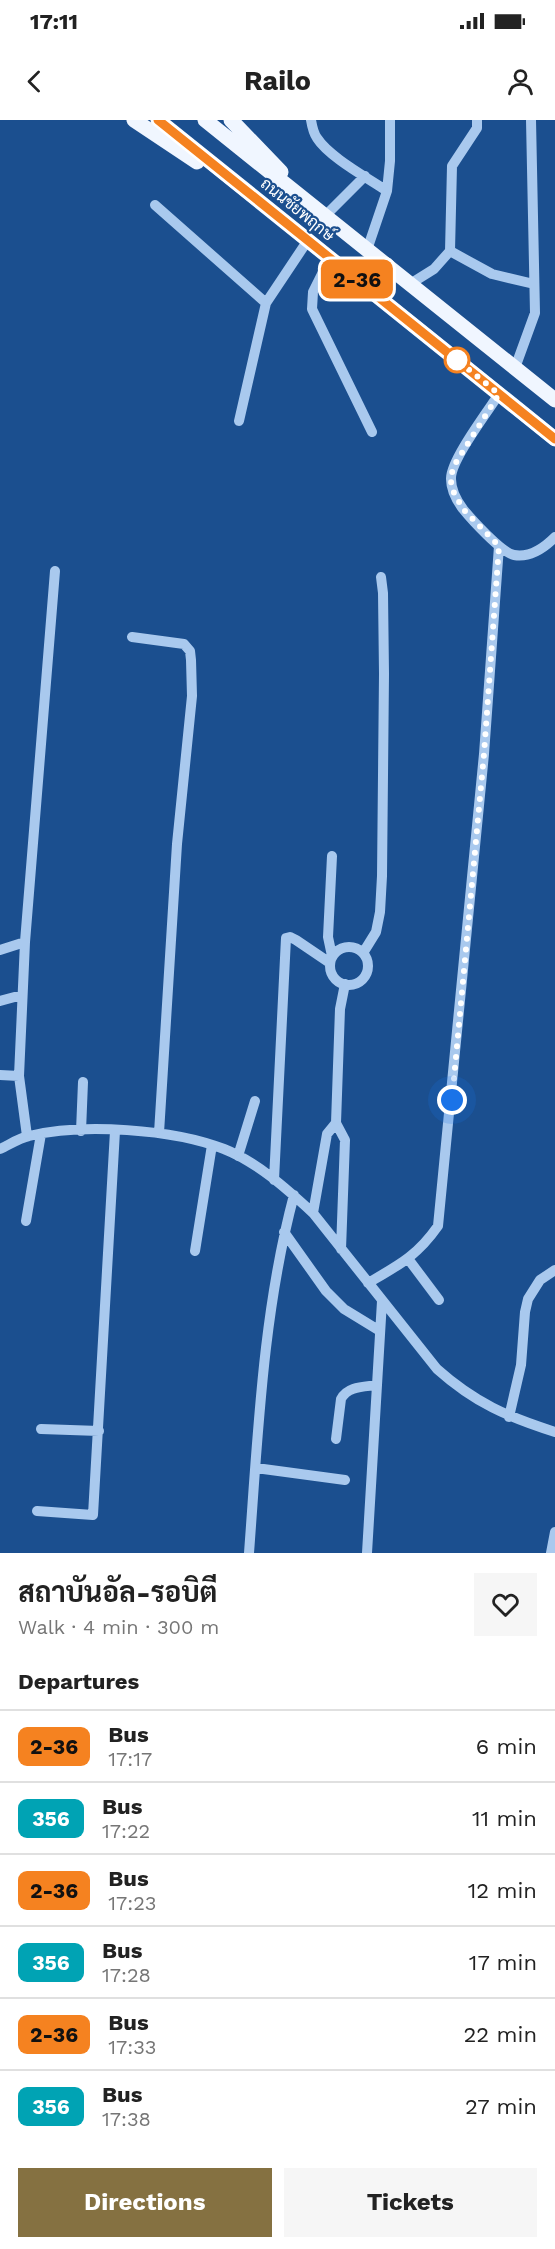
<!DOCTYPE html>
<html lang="en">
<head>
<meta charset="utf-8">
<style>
	:root { --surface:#fff; --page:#f6f6f6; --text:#222; --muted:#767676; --line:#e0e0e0; --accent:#857141 }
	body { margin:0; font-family:"Work Sans",Sarabun,sans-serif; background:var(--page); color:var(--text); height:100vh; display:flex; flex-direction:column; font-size:22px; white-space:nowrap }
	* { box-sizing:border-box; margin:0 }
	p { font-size:20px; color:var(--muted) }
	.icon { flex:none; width:33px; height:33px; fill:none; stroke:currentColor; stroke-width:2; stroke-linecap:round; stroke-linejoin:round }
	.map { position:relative; height:1433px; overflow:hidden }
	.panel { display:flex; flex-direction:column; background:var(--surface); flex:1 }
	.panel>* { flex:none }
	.badge { padding:0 12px; border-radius:9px; font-size:21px; line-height:39px }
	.you { position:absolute; width:30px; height:30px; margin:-15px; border:4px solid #fff; border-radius:50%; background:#1a73e8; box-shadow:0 0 0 9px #1a73e833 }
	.map>.badge { position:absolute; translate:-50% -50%; box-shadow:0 0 0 3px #fff }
	h2 { padding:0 18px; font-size:22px; line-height:54px }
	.round { display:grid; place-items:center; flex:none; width:63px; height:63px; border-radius:0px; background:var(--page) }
	.summary { display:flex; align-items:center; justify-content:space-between; height:102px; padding:0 18px }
	h1 { font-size:28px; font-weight:700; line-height:45px }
	.action { display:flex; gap:12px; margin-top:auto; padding:12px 18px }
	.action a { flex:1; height:69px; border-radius:0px; background:var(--accent); color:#fff; font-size:24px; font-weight:700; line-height:69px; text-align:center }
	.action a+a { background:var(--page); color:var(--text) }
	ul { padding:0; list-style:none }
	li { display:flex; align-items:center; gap:18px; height:72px; padding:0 18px; border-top:2px solid var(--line) }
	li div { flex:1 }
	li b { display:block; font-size:22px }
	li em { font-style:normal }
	li .badge { min-width:66px; font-weight:700; text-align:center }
	.status { display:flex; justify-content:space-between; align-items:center; height:42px; padding:0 30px; background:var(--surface); direction:ltr }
	.status svg { height:16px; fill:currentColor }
	header { display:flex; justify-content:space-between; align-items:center; height:78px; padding:0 18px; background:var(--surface); font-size:27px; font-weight:700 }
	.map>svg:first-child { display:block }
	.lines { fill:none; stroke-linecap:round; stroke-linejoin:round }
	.minor { stroke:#a9c9ee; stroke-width:10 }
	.major { stroke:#f0f6ff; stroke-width:15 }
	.line-casing { stroke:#fff; stroke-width:14 }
	.line { stroke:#f58220; stroke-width:9 }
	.walk { stroke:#fff; stroke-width:6; stroke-dasharray:0 10.8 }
	.stop-dot { fill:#fff; stroke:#f58220; stroke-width:3 }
	.labels { text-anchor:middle; stroke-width:4.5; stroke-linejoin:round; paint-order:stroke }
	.street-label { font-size:16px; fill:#fff; stroke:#1b4f8f }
</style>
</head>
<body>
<div class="status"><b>17:11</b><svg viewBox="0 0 49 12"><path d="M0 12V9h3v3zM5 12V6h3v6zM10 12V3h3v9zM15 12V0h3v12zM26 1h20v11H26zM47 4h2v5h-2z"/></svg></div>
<header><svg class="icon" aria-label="back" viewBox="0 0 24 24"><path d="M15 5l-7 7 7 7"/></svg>Railo<svg class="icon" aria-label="person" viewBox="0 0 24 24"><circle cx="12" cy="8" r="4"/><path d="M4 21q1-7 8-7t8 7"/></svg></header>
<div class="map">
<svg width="555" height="1433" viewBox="0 0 555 1433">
	<rect width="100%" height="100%" fill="#1b4f8f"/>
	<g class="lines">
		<path class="minor" d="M311 0C312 6 314 14 317 18 329 37 368 58 387 71
			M155 85 266 183
			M325 96 365 56
			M367 130 387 71 390 41V0
			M450 131 492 154 534 164
			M330 138 313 172 312 189 372 312
			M410 164 434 149 450 131 452 46 477 8V0
			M515 248 535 193 531 0
			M499 274C488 291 450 341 451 359 451 369 457 381 463 389 471 399 502 433 514 435 530 438 545 427 555 417
			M239 301 266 183 308 120
			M132 517 184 524 190 531 191 540 192 576 177 724 159 1013
			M332 736 328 817 332 836
			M330 846a19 19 0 1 1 38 0a19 19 0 1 1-38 0Z
			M0 830 25 822
			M363 833 376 812 380 792 382 756 384 554 383 473 381 457
			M0 881 22 875
			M0 955 19 956
			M336 1003 340 889 345 864
			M81 1011 83 962
			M27 1016 19 956 25 822 55 451
			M0 1029C9 1025 19 1018 29 1016 82 1003 173 1009 224 1029 257 1042 287 1069 313 1093L437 1249C475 1283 508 1297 555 1312
			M238 1036 255 981
			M274 1060 286 818 290 817 296 820 330 843
			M313 1093 327 1014 336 1003 345 1020 341 1129
			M26 1101 41 1014
			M284 1112 326 1171 344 1189 380 1211
			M195 1131 212 1025
			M409 1140 439 1180
			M368 1163C399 1145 417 1136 438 1106L484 634 499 426
			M509 1297 521 1245 525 1192 528 1179 540 1160 555 1150
			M41 1309 99 1311
			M336 1319 341 1279C348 1266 364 1267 377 1265
			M256 1348 345 1360
			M37 1391 93 1395 115 1011
			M249 1433C258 1313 263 1191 294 1075
			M367 1433 382 1181
			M551 1433 555 1412"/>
		<path class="major" d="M134 0 197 42
			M158 0 555 319
			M205 0 555 280
			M231 0 281 52"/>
	</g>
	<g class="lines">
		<defs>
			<path id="line" d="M158 0 555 319"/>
		</defs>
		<use href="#line" class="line-casing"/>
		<use href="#line" class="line"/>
		<path class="walk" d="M452 980 484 634 499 426 463 389 454 373 450 358 455 344 499 274 457 240"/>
	</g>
	<circle class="stop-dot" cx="457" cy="240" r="12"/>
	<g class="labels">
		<g class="street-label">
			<text transform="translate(298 89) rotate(39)" y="6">ถนนชัยพฤกษ์</text>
		</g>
	</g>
</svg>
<div class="you" style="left:452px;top:980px"></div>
<b class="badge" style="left:357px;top:159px;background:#f58220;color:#111">2-36</b>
</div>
<section class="panel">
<div class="summary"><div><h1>สถาบันอัล-รอบิตี</h1><p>Walk · 4 min · 300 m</p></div><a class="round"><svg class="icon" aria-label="heart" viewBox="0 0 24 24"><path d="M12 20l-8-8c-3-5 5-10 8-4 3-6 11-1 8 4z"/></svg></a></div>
<h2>Departures</h2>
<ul>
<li><span class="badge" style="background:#f58220;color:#111">2-36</span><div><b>Bus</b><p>17:17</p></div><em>6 min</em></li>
<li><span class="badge" style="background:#00a3b4;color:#fff">356</span><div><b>Bus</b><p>17:22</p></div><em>11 min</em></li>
<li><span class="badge" style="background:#f58220;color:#111">2-36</span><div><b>Bus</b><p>17:23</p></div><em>12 min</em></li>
<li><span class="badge" style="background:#00a3b4;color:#fff">356</span><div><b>Bus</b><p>17:28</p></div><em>17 min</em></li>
<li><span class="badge" style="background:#f58220;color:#111">2-36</span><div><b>Bus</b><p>17:33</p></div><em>22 min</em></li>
<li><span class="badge" style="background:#00a3b4;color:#fff">356</span><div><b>Bus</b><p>17:38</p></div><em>27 min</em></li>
</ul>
<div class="action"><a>Directions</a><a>Tickets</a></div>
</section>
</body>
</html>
